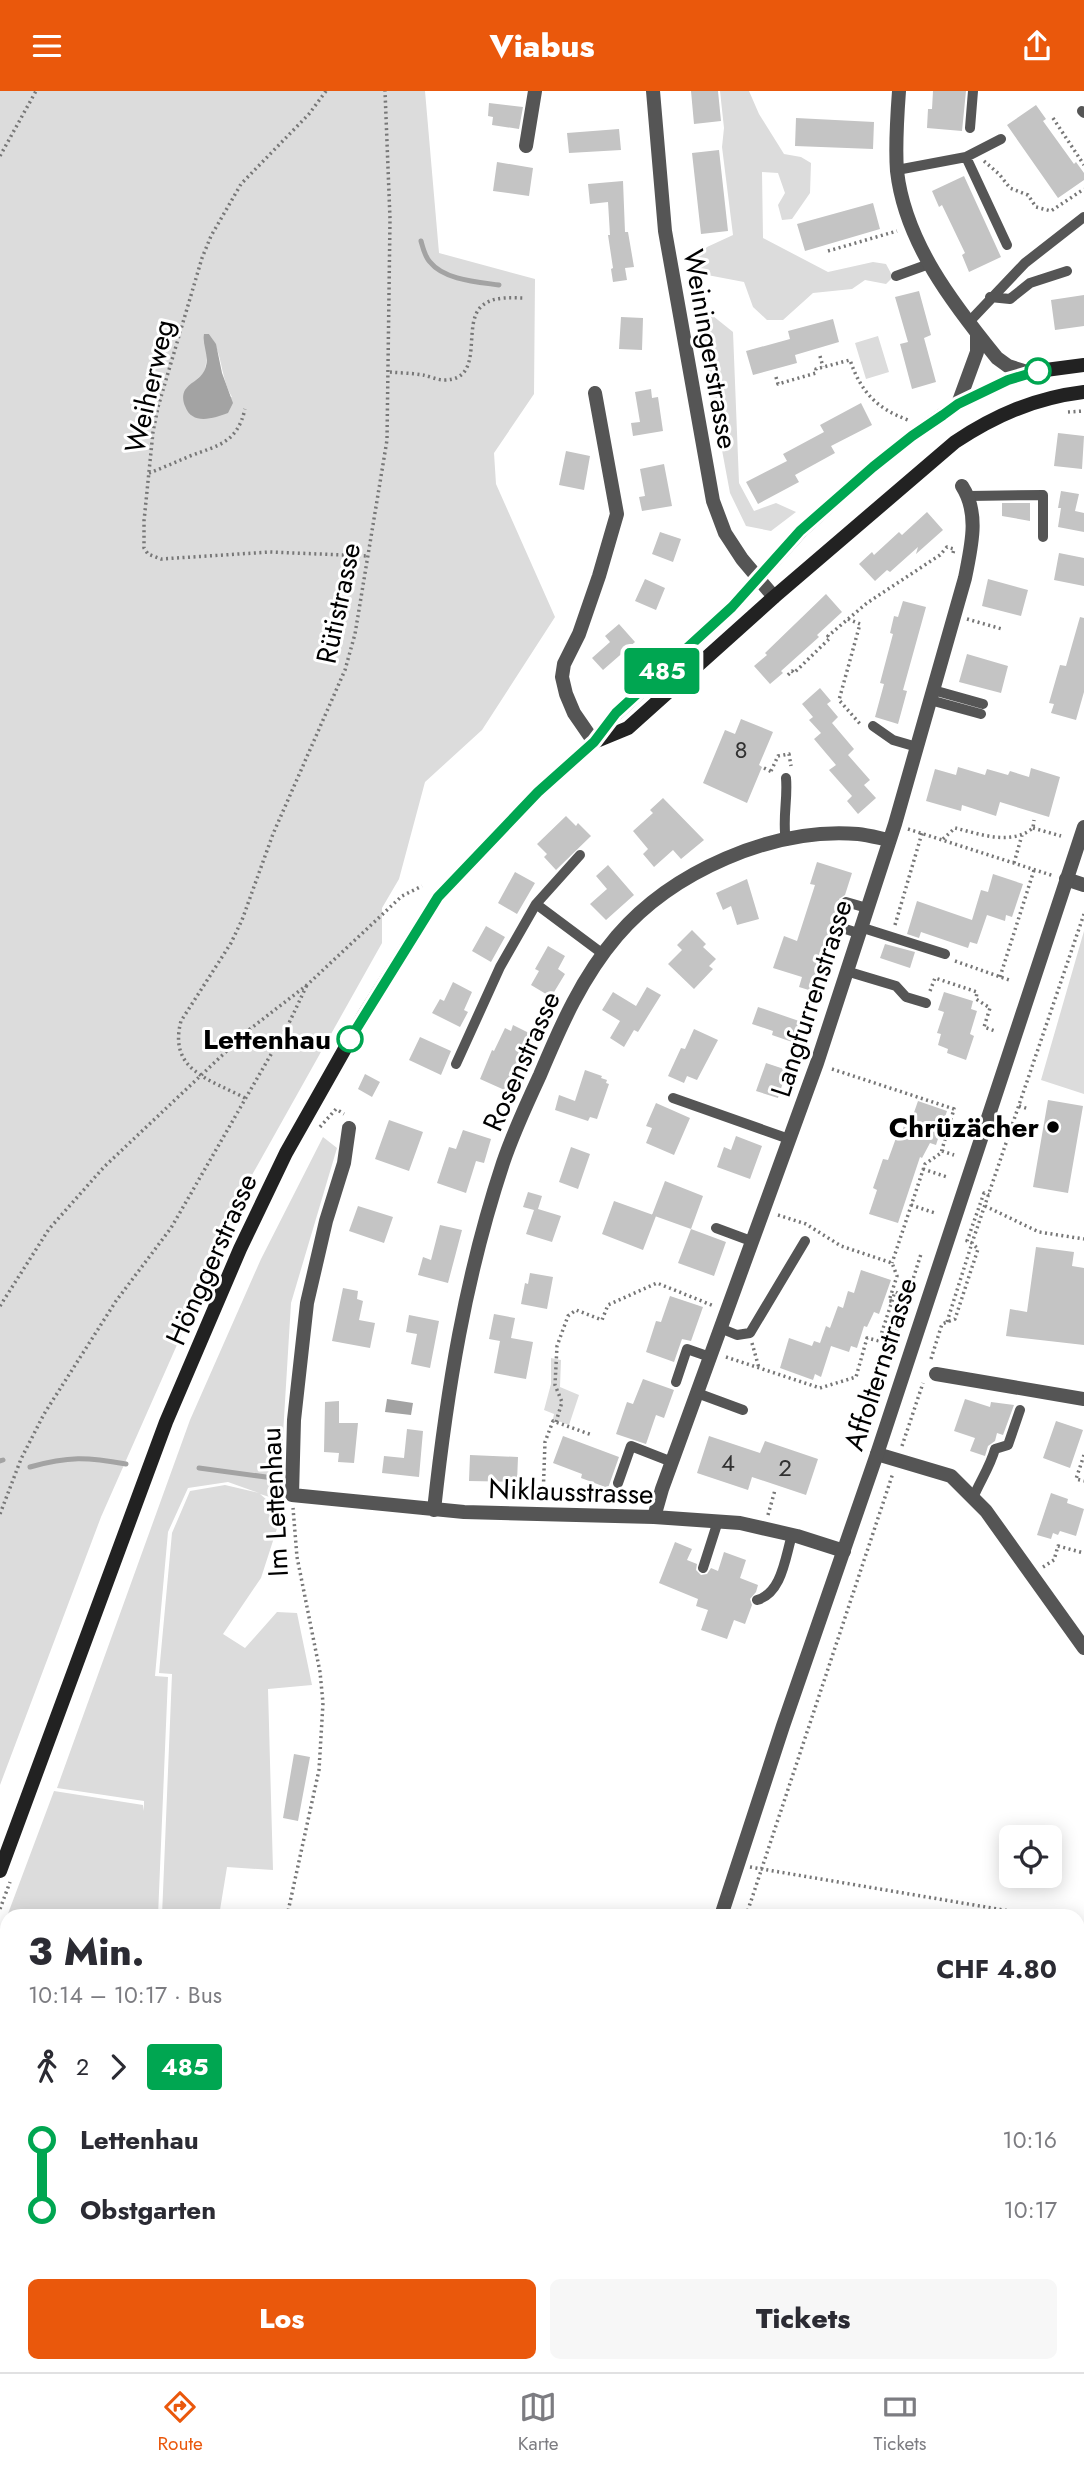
<!DOCTYPE html>
<html lang="de">
<head>
<meta charset="utf-8">
<style>
	:root { --surface:#fff; --page:#f7f7f7; --text:#2b2b33; --muted:#7c7c81; --line:#e1e1e2; --accent:#ea580c }
	body { margin:0; font-family:Jost,sans-serif; background:var(--page); color:var(--text); height:100vh; display:flex; flex-direction:column; font-size:26px; white-space:nowrap }
	* { box-sizing:border-box; margin:0 }
	p { font-size:23px; color:var(--muted) }
	.icon { flex:none; width:38px; height:38px; fill:none; stroke:currentColor; stroke-width:2; stroke-linecap:round; stroke-linejoin:round }
	.map { position:relative; flex:1; overflow:hidden }
	.panel { position:absolute; left:0px; top:1818px; width:1085px; height:464px; display:flex; flex-direction:column; background:var(--surface); border-radius:21px 21px 0 0; box-shadow:0 4px 18px #0003 }
	.panel>* { flex:none }
	.badge { padding:0 14px; border-radius:5px; font-size:24px; line-height:46px }
	.tools { position:absolute; left:999px; top:1734px; display:grid; gap:14px }
	.tools a { display:grid; place-items:center; width:63px; height:63px; border-radius:10px; background:var(--surface); box-shadow:0 4px 18px #0003; font-size:35px }
	.map>.badge { position:absolute; translate:-50% -50%; box-shadow:0 0 0 4px #fff }
	.legs { display:flex; align-items:center; gap:10px; height:77px; padding:0 28px; font-size:23px }
	.legs p { margin-inline-start:auto }
	.headline { display:flex; align-items:center; justify-content:space-between; height:119px; padding:0 28px }
	h1 { font-size:38px; font-weight:800; line-height:52px }
	.button { display:flex; gap:14px; margin-top:auto; padding:14px 28px }
	.button a { flex:1; height:80px; border-radius:10px; background:var(--accent); color:#fff; font-size:28px; font-weight:800; line-height:80px; text-align:center }
	.button a+a { background:var(--page); color:var(--text) }
	ul { padding:0 28px; list-style:none }
	li { display:flex; align-items:center; gap:24px; height:70px; font-size:26px }
	li i { display:grid; place-items:center; width:10px; height:100%; margin:0 9px; background:currentColor }
	li i::after { content:''; width:18px; height:18px; margin:-9px; border:5px solid; border-radius:50%; background:var(--surface) }
	li p { margin-inline-start:auto }
	li:first-child i { background:linear-gradient(#0000 50%,currentColor 0) }
	li:last-child i { background:linear-gradient(currentColor 50%,#0000 0) }
	header { display:flex; justify-content:space-between; align-items:center; height:91px; padding:0 28px; background:var(--accent); color:#fff; font-size:32px; font-weight:800 }
	.menu { display:flex; justify-content:space-around; align-items:center; height:98px; border-top:2px solid var(--line); background:var(--surface); font-size:19px; color:var(--muted) }
	.menu a { display:grid; justify-items:center; gap:4px }
	.menu .on { color:var(--accent) }
	.map>svg:first-child { display:block }
	.green { fill:#dcdcdc; fill-rule:evenodd }
	.water { fill:#a3a3a3 }
	.lines { fill:none; stroke-linecap:round; stroke-linejoin:round }
	.stream { stroke:#a3a3a3; stroke-width:5 }
	.building { fill:#c4c4c4 }
	.path { stroke:#777; stroke-width:3.5; stroke-dasharray:2 3.5; stroke-linecap:butt }
	.service { stroke:#555; stroke-width:10 }
	.minor { stroke:#555; stroke-width:14 }
	.tertiary { stroke:#555; stroke-width:14 }
	.secondary { stroke:#222; stroke-width:14 }
	.line-1-casing { stroke:#fff; stroke-width:16 }
	.line-1 { stroke:#00a651; stroke-width:10 }
	.stop-1-dot { fill:#fff; stroke:#00a651; stroke-width:3.5 }
	.poi-dot { fill:#000; stroke:#fff; stroke-width:2.5 }
	.labels { text-anchor:middle; stroke-width:6; stroke-linejoin:round; paint-order:stroke }
	.number-label { font-size:24px; fill:#313131 }
	.street-label { font-size:28px; fill:#000; stroke:#fff }
	.stop-label { font-size:28px; font-weight:bold; fill:#000; stroke:#fff; text-anchor:end }
	.poi-label { font-size:28px; font-weight:bold; fill:#000; stroke:#fff; text-anchor:end }
</style>
</head>
<body>
<header><svg class="icon" aria-label="menu" viewBox="0 0 24 24"><path d="M4 6h16M4 12h16M4 18h16"/></svg>Viabus<svg class="icon" aria-label="share" viewBox="0 0 24 24"><path d="M12 15V3M7 8l5-5 5 5M5 13v7h14v-7"/></svg></header>
<div class="map">
<svg width="1084" height="2281" viewBox="0 0 1084 2281">
	<rect width="100%" height="100%" fill="#fff"/>
	<path class="green" d="M0 0H425L439 162 535 188 534 303 494 362 496 393 555 526 482 639 425 691 399 788 382 817V852L252 1084 101 1426 0 1694ZM209 243C223 261 220 286 232 306L186 298 205 281Z
		M720 0H749L759 23 784 63 801 66 811 72 810 102 792 128 782 129 778 114 785 102 778 82 762 81 763 147 828 181 873 171 886 173 893 186 886 193 865 189 852 198 813 202 783 229H767L753 216 744 191 702 183 693 171 707 156 733 144 722 56 724 37Z
		M708 221 733 241 739 392 754 420 776 412 796 421 771 440 746 435 730 402 697 225Z
		M878 245 889 281 866 288 855 252Z
		M1084 840V1003L1041 989Z
		M323 1046 337 1057 291 1212 279 1409 260 1403 282 1422 261 1487 223 1543 245 1557 277 1521 297 1522 312 1594 268 1598 273 1779 227 1776 219 1825H162L172 1583 159 1582 172 1442 190 1400 225 1394 259 1402 228 1391 188 1397 168 1441 155 1585 168 1586 158 1825H7V2275H266L265 2281H0V1844L54 1700 143 1714 144 1720V1710L57 1697 190 1329 261 1168Z
		M551 1267 561 1269 560 1296 579 1304 569 1334 553 1328 554 1323 544 1319 551 1293Z
		M1084 2219V2281H880L885 2275H1078V2220Z
		M491 2275H586L584 2281H494Z"/>
	<path class="water" d="M204 243H209L216 253 222 282 233 312 228 322C214 327 192 335 185 315 183 311 182 304 185 299 191 290 203 288 206 275 209 264 202 253 204 243Z
		M387 1308 413 1312 411 1324 385 1321Z"/>
	<g class="lines">
		<path class="stream" d="M421 150C423 157 425 166 430 171 444 189 478 191 499 194
			M0 1370 3 1369
			M30 1376C69 1365 87 1366 126 1373
			M199 1377 266 1386"/>
	</g>
	<path class="building" d="M691 0H718L721 30 694 33Z
		M933 0H966L962 40 927 37 928 18H932Z
		M489 12 523 16 519 38 492 34 493 26 488 25Z
		M1036 14 1046 28 1043 30 1074 73 1076 71 1084 82V89L1058 107 1007 34Z
		M796 27 874 31 873 58 795 55Z
		M619 38 621 59 569 62 567 42Z
		M719 59 728 140 701 143 692 62Z
		M497 71 533 77 529 105 493 100Z
		M964 85 1001 166 969 181 962 164 965 162 942 114 939 116 932 100Z
		M623 90 625 141H628L634 176 625 177 627 189 613 191 611 178 613 177 608 144H610L608 111 590 113 588 93Z
		M873 112 880 138 805 160 797 133Z
		M919 200 931 244 924 247 936 291 912 298 900 253 908 251 895 206Z
		M1084 204V235L1055 239 1051 209Z
		M621 226 643 227 642 259 619 258Z
		M833 228 839 251 795 264 797 272 753 284 746 260 790 248 788 240Z
		M651 298 652 307 658 306 663 340 633 345 631 332 640 331 635 301Z
		M861 312 872 334 831 355 835 362 795 384 799 391 758 413 746 391 787 370 783 363 824 341 820 334Z
		M1058 342 1084 345 1082 378 1054 375Z
		M566 360 590 365 584 399 559 394Z
		M664 373 672 415 642 420 639 406 645 405 640 378Z
		M1061 400 1079 403 1075 420 1084 422V441L1058 436 1061 417H1058Z
		M1002 412H1030V430L1002 425Z
		M927 421 943 439 916 463 918 456 890 481 887 479 875 490 859 473 872 461 874 464 899 441 902 444Z
		M660 441 681 448 673 471 652 463Z
		M1059 462 1084 467V495L1054 489Z
		M645 488 665 497 656 519 635 510Z
		M988 488 1028 499 1021 525 982 515Z
		M826 503 842 521 817 544 819 546 781 580 783 582 770 593 754 575 767 564 765 562Z
		M903 510 926 516 903 599 907 600 898 633 875 626 884 593 880 592 893 543 890 542 894 525 898 526Z
		M1080 526 1084 527V601L1076 629 1051 622 1054 613 1049 612 1060 574 1066 575Z
		M619 533 635 551 603 579 592 567 610 551 605 545Z
		M967 563 1008 575 1001 602 959 591Z
		M820 597 831 610 827 613 838 626 832 632 854 658 848 664 870 689 864 694 876 707 858 723 847 710 852 705 829 679 836 674 814 648 821 642 809 629 813 626 802 613Z
		M741 628 773 641 759 674 762 676 747 712 703 692 725 639 735 643Z
		M958 676 985 684 987 678 1008 684 1010 680 1029 686 1031 677 1060 686 1049 726 1000 711 996 725 962 714 961 720 926 710 935 678 956 684Z
		M663 707 704 749 681 768 673 759 654 776 643 763 648 758 633 740 653 722 650 719Z
		M566 725 576 735 578 732 591 745 556 779 544 766 547 763 537 753Z
		M817 771 852 782 845 804 839 808 841 816 837 829 832 833 812 900 799 896 802 886 773 877 784 845 797 850 815 794 810 793Z
		M608 774 634 804 606 829 590 813 607 798 596 785Z
		M515 781 535 792 517 823 498 812Z
		M993 783 1023 793 1012 826 1006 824 1005 830 987 824 977 853 970 851 968 857 921 841 919 847 907 843 917 810 972 829 981 799 988 801Z
		M747 788 759 828 737 834 731 815 723 819 716 802Z
		M486 835 505 846 491 871 472 860Z
		M692 839 706 853 703 856 716 868 709 875 713 878 694 898 668 873 682 859 677 854Z
		M885 853 915 861 910 877 880 867Z
		M548 855 565 865 558 878 565 883 551 906 531 894 539 880 535 878Z
		M453 891 472 901 464 919 468 921 460 936 432 922 440 908 444 910Z
		M647 896 661 904 638 941 634 939 624 956 610 947 620 930 602 919 613 901 636 915Z
		M944 901 973 910 971 918 977 920 970 943 974 945 966 969 947 962 948 958 938 954 941 943 937 942 944 921 938 919Z
		M758 916 802 931 795 952 772 944 773 940 752 933Z
		M513 934 535 945 509 1001 480 988 492 959 494 960 505 937 511 940Z
		M694 938 718 949 697 989 687 985 684 992 668 985 681 957 685 958Z
		M420 946 451 960 441 984 409 969Z
		M766 972 787 979 778 1007 756 1000Z
		M585 979 602 985 601 987 607 989 606 992 609 993 597 1028 590 1026 588 1030 555 1019 559 1004 575 1010Z
		M365 983 380 991 372 1006 358 998Z
		M1048 1009 1083 1015 1068 1102 1033 1096Z
		M918 1010 947 1020 936 1054 930 1052 922 1067 920 1066 898 1132 869 1123 877 1099 873 1097 883 1068 888 1069 896 1047 900 1048 905 1031 910 1033Z
		M656 1012 690 1027 674 1064 646 1052 652 1037 646 1035Z
		M389 1029 423 1041 409 1080 375 1068Z
		M463 1039 491 1048 484 1072 476 1070 466 1102 437 1092 449 1056 456 1058Z
		M736 1045 762 1055 750 1088 717 1076 724 1056 731 1059Z
		M571 1056 590 1063 578 1098 559 1091Z
		M665 1090 703 1105 691 1138 652 1124Z
		M528 1101 542 1105 538 1118 561 1125 552 1151 526 1143 534 1119 523 1116Z
		M614 1110 656 1125 643 1159 602 1143Z
		M358 1115 393 1126 384 1152 349 1140Z
		M440 1134 462 1139 448 1192 418 1184 423 1166 431 1169Z
		M691 1138 726 1151 714 1185 678 1172Z
		M1036 1156 1074 1161 1072 1175 1084 1177V1254L1006 1245 1010 1218 1027 1221Z
		M861 1179 891 1189 879 1223 874 1221 867 1236 864 1235 857 1257 851 1255 849 1261 831 1255 821 1286 815 1283 813 1289 780 1277 789 1247 812 1255 814 1250 820 1252 826 1235 830 1237 838 1215 843 1217 848 1200 854 1202Z
		M530 1182 553 1186 547 1218 521 1213 525 1192 528 1193Z
		M343 1197 358 1200 357 1208 363 1210 359 1229 375 1232 370 1257 332 1250Z
		M670 1205 703 1216 691 1250 682 1248 674 1271 646 1261 656 1230 661 1231Z
		M494 1223 515 1227 511 1247 533 1251 526 1288 494 1282 500 1250 489 1248Z
		M409 1224 439 1230 430 1277 411 1273 417 1243 406 1241Z
		M643 1288 674 1299 664 1327 656 1324 646 1353 616 1343 627 1311 633 1313Z
		M965 1308 990 1316 991 1311 1014 1314 1003 1344 997 1342 995 1350 988 1355 985 1365 970 1360 975 1347 954 1340Z
		M339 1310V1332H358L354 1372 338 1371 339 1362 324 1361 325 1311Z
		M1056 1330 1083 1339 1070 1377 1043 1367Z
		M407 1338 423 1340 419 1386 382 1382 384 1365 404 1367Z
		M563 1345 619 1366 608 1397 581 1387 582 1383 553 1372Z
		M709 1345 760 1362 765 1350 818 1368 806 1404 752 1386 748 1399 697 1382Z
		M470 1364 518 1366 517 1391 469 1390Z
		M1051 1402 1068 1408 1067 1412 1084 1418 1076 1445 1060 1440 1058 1444 1053 1442 1051 1448 1037 1444Z
		M675 1451 692 1458 687 1469 697 1473 696 1479 701 1484 707 1483 711 1477 718 1480 724 1461 746 1469 740 1487 758 1494 756 1501 750 1508 752 1514 745 1533 734 1529 727 1548 701 1539 708 1519 696 1515 698 1508 659 1492Z
		M294 1663 310 1666 298 1730 283 1727Z"/>
	<g class="lines">
		<path class="path" d="M326 0 309 23 241 93 211 145 202 167 158 316 153 341 144 430V457L148 463 161 468 270 461 368 465
			M1053 27 1084 74
			M0 65 36 0
			M984 70 999 83 1010 97 1028 104 1036 116 1051 120 1084 98
			M828 160 897 140
			M820 265 823 276
			M390 281C400 282 412 282 423 284 429 285 437 289 444 289 487 289 460 231 483 214 494 205 511 207 525 207
			M776 286 778 293 816 282V278L850 269C861 301 876 317 908 329
			M1068 321 1084 320
			M149 382C162 377 176 371 190 365 219 354 237 352 245 318
			M848 528 860 533 839 609 861 634
			M967 528 1002 538
			M788 584 792 580 794 582 830 547 828 545 867 512 940 464 947 456 954 458 953 462
			M764 677 772 681
			M771 680 778 665 789 663 791 675
			M1033 737 1061 745
			M908 738 1054 785
			M943 748 955 737C980 743 1011 755 1033 737L1034 729
			M1014 772 1022 744
			M895 834 922 742
			M955 870 1012 890
			M1000 886 1034 779
			M930 900 935 887 977 901 976 908 990 917 984 936 995 940
			M832 978 954 1018 941 1062 925 1073 892 1172
			M245 1007C209 988 168 979 181 930L231 852 242 829 273 743 345 579 355 543 387 349 390 128 385 0
			M1019 1015 1029 1018
			M320 1036 336 1018 344 1023
			M942 1060 954 1064
			M923 1078 947 1086
			M911 1114 935 1122
			M985 1115 1039 1141 1084 1148
			M778 1124 806 1133 841 1155 892 1172 897 1185 889 1210H892
			M0 1215 49 1138 104 1076 250 938 307 894 402 805 422 795
			M947 1231 972 1152 967 1150 984 1102 989 1104
			M752 1252 759 1277
			M726 1266 820 1297 856 1286 867 1247 879 1250 895 1201 900 1203
			M931 1268 942 1233 955 1228 978 1158 972 1152 1084 823
			M885 1276 921 1163
			M556 1331 562 1311 555 1294 557 1255 568 1225 576 1219 602 1229 608 1214 657 1192 714 1215
			M902 1355 923 1292
			M1084 1364 1076 1388 1084 1390
			M543 1407 545 1351 553 1330 592 1344
			M0 1423 21 1368 44 1323 116 1210 171 1137 289 932 307 894
			M768 1424 775 1399
			M1043 1476 1054 1469 1058 1455 1084 1462
			M750 1776 1039 1825
			M0 1818 10 1791
			M287 1825 319 1679 323 1612 320 1581 297 1466 293 1417
			M746 1825 893 1382
			M1078 1833 1084 1834
			M0 2175 7 2163
			M1078 2242 1084 2241
			M164 2281 166 2275
			M627 2281 628 2275
			M860 2281 865 2275
			M1033 2281 1034 2275"/>
		<path class="service" d="M1082 20 1084 22
			M970 37 973 0
			M966 66 1007 154
			M897 79 966 66 1001 48
			M896 185 929 173
			M990 206 1010 208 1030 192 1067 180
			M969 231 1025 172 1084 126
			M969 405 1043 404V446
			M933 599 983 613
			M930 609 981 623
			M873 635 893 649 917 656
			M786 750C782 728 788 709 786 687
			M846 811 867 817
			M536 813 603 863
			M839 836 858 842
			M860 836 945 863
			M846 880 896 895 906 906 926 912
			M456 973 500 876 536 813 580 764
			M673 1007 789 1048
			M716 1137 751 1150
			M720 1237 737 1244 750 1242 805 1150
			M676 1291 687 1258 710 1266
			M697 1302 743 1319
			M618 1392 631 1355 672 1371
			M973 1407C980 1390 990 1376 995 1358L1008 1354 1020 1319
			M703 1477 718 1430
			M757 1509C782 1502 785 1467 792 1444"/>
		<path class="minor" d="M899 0C897 27 895 54 897 80 905 151 953 213 997 267L1008 275 1030 282
			M526 55 535 0
			M958 313 977 261V243
			M594 651 574 622 566 603 562 586 564 573 579 543 599 485 617 423 595 302
			M1066 788 1084 794
			M349 1037 344 1072 326 1130 307 1212 294 1329 292 1404 464 1421 654 1426 740 1432 797 1445 844 1460
			M936 1283 1084 1308
			M877 1363 951 1385 986 1420 1084 1557
			M434 1419C447 1299 465 1187 503 1072 513 1042 527 1012 540 984 561 934 582 886 617 845 672 781 772 736 858 743 868 744 879 747 889 749
			M654 1426 662 1398 817 972 895 733 965 487C971 456 980 423 962 395"/>
		<path class="tertiary" d="M653 0 665 140 713 410 725 442 742 468 774 506
			M721 1825 783 1635 877 1363 1084 736
			M600 2281 602 2275"/>
		<path class="secondary" d="M594 651 628 637 774 506 955 351C996 324 1035 307 1084 301
			M0 1780 166 1331 240 1158 286 1062 364 924 438 806 538 701 594 651 616 623 732 516 801 440 873 376 912 345 958 313 1008 289 1038 280 1084 274"/>
	</g>
	<g class="lines">
		<defs>
			<path id="line-1" d="M350 948 438 806 538 701 594 651 616 622 732 516 800 440 873 376 912 345 943 324 958 313 1008 289 1038 280"/>
		</defs>
		<use href="#line-1" class="line-1-casing"/>
		<use href="#line-1" class="line-1"/>
	</g>
	<g class="stop-1-dot">
		<circle cx="1038" cy="280" r="12"/>
		<circle cx="350" cy="948" r="12"/>
	</g>
	<circle class="poi-dot" cx="1053" cy="1036" r="7"/>
	<g class="labels">
		<g class="number-label">
			<text x="741" y="667">8</text>
			<text x="728" y="1380">4</text>
			<text x="785" y="1385">2</text>
		</g>
		<g class="street-label">
			<text transform="translate(711 258) rotate(80)" y="10">Weiningerstrasse</text>
			<text transform="translate(149 295) rotate(-77)" y="10">Weiherweg</text>
			<text transform="translate(338 512) rotate(-78)" y="10">Rütistrasse</text>
			<text transform="translate(811 907) rotate(-72)" y="10">Langfurrenstrasse</text>
			<text transform="translate(521 970) rotate(-66)" y="10">Rosenstrasse</text>
			<text transform="translate(211 1168) rotate(-66)" y="10">Hönggerstrasse</text>
			<text transform="translate(880 1273) rotate(-72)" y="10">Affolternstrasse</text>
			<text transform="translate(571 1400) rotate(2)" y="10">Niklausstrasse</text>
			<text transform="translate(274 1411) rotate(-93)" y="10">Im Lettenhau</text>
		</g>
		<g class="stop-label">
			<text x="331" y="958">Lettenhau</text>
		</g>
		<g class="poi-label">
			<text x="1039" y="1046">Chrüzächer</text>
		</g>
	</g>
</svg>
<div class="tools">
<a><svg class="icon" aria-label="locate" viewBox="0 0 24 24"><circle cx="12" cy="12" r="6"/><path d="M12 2v4M12 18v4M2 12h4M18 12h4"/></svg></a>
</div>
<b class="badge" style="left:662px;top:580px;background:#00a651;color:#fff">485</b>
<section class="panel">
<div class="headline"><div><h1>3 Min.</h1><p>10:14 – 10:17 · Bus</p></div><b>CHF 4.80</b></div>
<div class="legs"><svg class="icon" aria-label="walk" viewBox="0 0 24 24"><circle cx="13" cy="4" r="2"/><path d="M13 8l-2 6 4 7M11 14l-3 7M7 12l3-4h3l4 4"/></svg>2<svg class="icon" aria-label="forward" viewBox="0 0 24 24"><path d="M9 5l7 7-7 7"/></svg><b class="badge" style="background:#00a651;color:#fff">485</b></div>
<ul>
<li><i style="color:#00a651"></i><b>Lettenhau</b><p>10:16</p></li>
<li><i style="color:#00a651"></i><b>Obstgarten</b><p>10:17</p></li>
</ul>
<div class="button"><a>Los</a><a>Tickets</a></div>
</section>
</div>
<nav class="menu">
<a class="on"><svg class="icon" aria-label="directions" viewBox="0 0 24 24"><path d="M12 3l9 9-9 9-9-9zM9 14v-3h6M13 9l2 2-2 2"/></svg>Route</a>
<a><svg class="icon" aria-label="map" viewBox="0 0 24 24"><path d="M3 6l6-2 6 2 6-2v14l-6 2-6-2-6 2zM9 4v14M15 6v14"/></svg>Karte</a>
<a><svg class="icon" aria-label="tickets" viewBox="0 0 24 24"><path d="M3 7h18v10H3zM15 7v10"/></svg>Tickets</a>
</nav>
</body>
</html>
